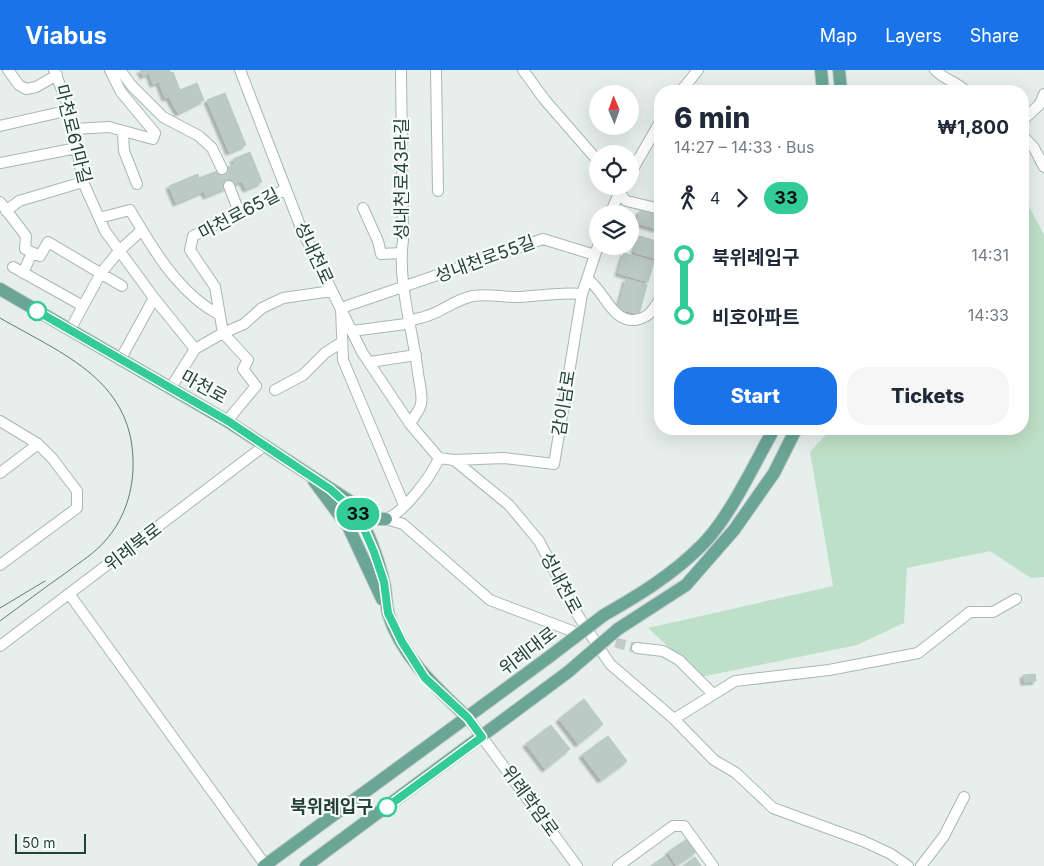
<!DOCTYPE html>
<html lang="en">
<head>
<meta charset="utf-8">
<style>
	:root { --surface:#fff; --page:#f6f6f7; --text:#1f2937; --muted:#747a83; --accent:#1a73e8 }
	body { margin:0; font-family:Inter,"Noto Sans KR",sans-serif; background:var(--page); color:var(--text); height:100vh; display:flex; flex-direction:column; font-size:19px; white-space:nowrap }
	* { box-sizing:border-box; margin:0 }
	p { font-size:16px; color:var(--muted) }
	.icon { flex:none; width:28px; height:28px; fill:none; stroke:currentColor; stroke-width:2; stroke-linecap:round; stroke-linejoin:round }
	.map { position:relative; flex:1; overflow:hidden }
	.details { position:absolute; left:654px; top:15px; width:375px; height:350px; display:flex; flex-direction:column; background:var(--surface); border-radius:20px; box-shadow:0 5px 20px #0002 }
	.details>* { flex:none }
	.badge { padding:0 10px; border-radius:16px; font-size:18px; line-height:32px }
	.needle { width:32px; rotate:358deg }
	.buttons { position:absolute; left:589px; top:15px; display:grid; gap:10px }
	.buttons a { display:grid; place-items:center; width:50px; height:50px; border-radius:50%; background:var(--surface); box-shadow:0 5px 20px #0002; font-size:25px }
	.scale { position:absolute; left:15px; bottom:12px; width:71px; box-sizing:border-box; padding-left:5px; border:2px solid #24423a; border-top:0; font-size:14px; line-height:18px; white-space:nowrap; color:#24423a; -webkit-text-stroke:4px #f7fbf9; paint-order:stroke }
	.map>.badge { position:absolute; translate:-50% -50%; box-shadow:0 0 0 2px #fff }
	.legs { display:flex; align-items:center; gap:8px; height:55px; padding:0 20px; font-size:16px }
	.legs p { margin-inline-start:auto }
	.headline { display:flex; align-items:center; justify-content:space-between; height:85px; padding:0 20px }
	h1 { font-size:28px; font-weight:800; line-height:38px }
	.action { display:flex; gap:10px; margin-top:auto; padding:10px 20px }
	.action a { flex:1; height:58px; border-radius:20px; background:var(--accent); color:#fff; font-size:20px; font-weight:800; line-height:58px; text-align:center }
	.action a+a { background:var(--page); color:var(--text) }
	ul { padding:0 20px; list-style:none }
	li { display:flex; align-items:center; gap:18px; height:60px; font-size:19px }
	li i { display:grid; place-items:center; width:8px; height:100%; margin:0 6px; background:currentColor }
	li i::after { content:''; width:12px; height:12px; margin:-6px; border:4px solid; border-radius:50%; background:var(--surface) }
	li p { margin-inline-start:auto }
	li:first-child i { background:linear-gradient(#0000 50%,currentColor 0) }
	li:last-child i { background:linear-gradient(currentColor 50%,#0000 0) }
	header { display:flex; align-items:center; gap:30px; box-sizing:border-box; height:70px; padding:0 25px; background:var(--accent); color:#fff }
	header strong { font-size:24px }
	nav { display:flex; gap:28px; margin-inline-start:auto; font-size:18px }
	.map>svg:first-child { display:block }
	.green { fill:#bfe0c8 }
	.building { fill:#bbcac4; stroke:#b8c9c2; filter:url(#shadow) }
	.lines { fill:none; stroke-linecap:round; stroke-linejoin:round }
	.minor-tunnel { stroke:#bfccc8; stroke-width:10; stroke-dasharray:10 5; stroke-linecap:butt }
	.minor-casing { stroke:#a8b8b2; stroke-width:12 }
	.major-casing { stroke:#c2cac8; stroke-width:14 }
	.minor { stroke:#fff; stroke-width:10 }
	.major { stroke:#6aa596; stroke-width:12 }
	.tram { stroke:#5f7d75; stroke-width:1 }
	.major-bridge-casing { stroke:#c2cac8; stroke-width:14; stroke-linecap:butt }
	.major-bridge { stroke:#6aa596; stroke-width:12 }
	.line-1-casing { stroke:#fff; stroke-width:11 }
	.line-1 { stroke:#3c9; stroke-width:8 }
	.stop-1-dot { fill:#fff; stroke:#3c9; stroke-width:2.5 }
	.labels { text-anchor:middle; stroke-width:4.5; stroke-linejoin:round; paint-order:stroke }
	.street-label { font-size:18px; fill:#24423a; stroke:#f7fbf9 }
	.stop-label { font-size:18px; font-weight:bold; fill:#24423a; stroke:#f7fbf9; text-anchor:end }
</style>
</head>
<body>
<header>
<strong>Viabus</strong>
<nav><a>Map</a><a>Layers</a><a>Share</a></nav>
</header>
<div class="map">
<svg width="1044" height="796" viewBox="0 0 1044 796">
	<defs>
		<filter id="shadow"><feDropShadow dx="-3" dy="3" stdDeviation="1" flood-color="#0004"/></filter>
	</defs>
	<rect width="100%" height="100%" fill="#e6efeb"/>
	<path class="green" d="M1023 125 1044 165V507L1031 508 990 481 907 498 904 553 857 575 701 607 648 558 833 516 810 382 831 359H1022Z"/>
	<path class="building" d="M140 0H169L171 3 173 2 180 20 197 13 204 30 178 43 169 27 165 28 159 12 153 14 149 3 143 6Z
		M225 23 246 75 229 82 207 30Z
		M250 82 262 112 246 119 242 111 206 126 204 121 176 133 169 116 198 104 199 108 235 94 233 89Z
		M640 140 660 145 657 159 637 153Z
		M639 166 660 172 657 189 634 182Z
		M624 183 654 192 648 212 618 203Z
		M626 209 647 215 639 244 618 239Z
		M1035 604 1036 611 1024 612 1023 605Z
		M584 629 603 654 578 674 559 649Z
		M551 655 570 679 545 699 526 674Z
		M608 666 627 691 601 710 582 685Z
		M687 769 696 782 676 795 668 782Z
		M665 786 672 796H651Z
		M695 787 701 796H683Z"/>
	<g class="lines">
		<path class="minor-tunnel" d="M222 99 229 116
			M601 569 637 578"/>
		<defs>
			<path id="minor" d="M8 0 19 15 26 19 36 17 57 5
				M54 0 70 40 83 112 105 161 154 228 195 279
				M120 0 132 16 163 47 199 66 212 78 222 99
				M240 0 301 158 362 282 410 354 439 388C432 405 404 443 386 449
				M401 0 403 170C397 212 413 260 418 303 419 312 423 325 421 334 420 340 413 348 410 354
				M436 0 438 121
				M523 0 544 29 598 91
				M935 0C944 9 956 12 966 21
				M681 21 698 0
				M1022 51 1040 34 1044 24
				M0 56 70 40
				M74 59 109 57 153 69 155 63 121 22 110 0
				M123 63 124 81 137 114
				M1022 65 1034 78 1044 97
				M0 93 77 78
				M630 104 660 52
				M229 116 239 142
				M618 116 623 128 627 131 660 139
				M0 132 26 166 25 179 40 186 48 172 122 216
				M363 138 378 171 381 184 401 183
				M6 141 19 131 83 112
				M610 144 621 119
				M99 148 130 140 142 160
				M13 197 83 236
				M23 203 32 183
				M587 209C604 219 611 252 635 250 649 248 653 240 660 229
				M70 260 101 203 120 180 142 160C161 192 186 228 220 245
				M352 261 406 254C413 248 419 249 427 246 443 241 456 229 473 226 489 223 504 228 520 227 541 226 561 222 582 224
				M120 290 154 228
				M370 292 416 285
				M170 319 195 279 223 263 215 217 190 180 193 166 286 119
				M275 320 303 305 325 283 342 272
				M0 351 38 374 52 388 77 421V438L0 495
				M227 351 256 316 243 299 248 290 223 263 244 254 262 238 283 228 332 221
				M439 388 454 390 509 435 539 471 577 544 610 594 674 649 714 690 736 703 773 738 863 771 891 784 908 796
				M454 390 504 388 554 394 582 224 598 176
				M0 403 38 374
				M404 435 343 290 341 238 543 169 595 185
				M386 449 403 454 490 530 572 561
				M70 525 266 796
				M0 576 264 376
				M637 578 663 581 679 590 713 624
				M468 648 577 796
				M674 649 735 611 829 600 918 583 970 542H993L1016 529
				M618 796 673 756H684L713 796
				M921 796 944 766 964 727"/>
			<path id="major" d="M821 0 823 21
				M839 0 841 21
				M0 219 227 351 371 445 377 449H386
				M314 411 349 458 382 529
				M350 437C366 450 379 492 384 513 386 522 386 533 388 543 401 586 436 618 468 648
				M604 545C639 525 672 505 701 476 729 449 754 394 774 359
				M618 559 686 515 734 460 774 403 796 359
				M264 796 549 587
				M306 796 568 602"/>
		</defs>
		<use href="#minor" class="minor-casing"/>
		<use href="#major" class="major-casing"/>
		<use href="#minor" class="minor"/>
		<use href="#major" class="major"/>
		<path class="tram" d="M0 248C64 285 136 311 133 399 132 425 123 451 105 471 95 483 80 492 67 502 44 518 22 535 0 551
			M0 538 45 511"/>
		<defs>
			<path id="major-bridge" d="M549 587 604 545
				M568 602 618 559"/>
		</defs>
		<use href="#major-bridge" class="major-bridge-casing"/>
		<use href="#major-bridge" class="major-bridge"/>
	</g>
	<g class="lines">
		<defs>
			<path id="line-1" d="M37 241 228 351 330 419 357 443 374 482 384 512 388 543 402 572 425 608 468 648 482 667 387 737"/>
		</defs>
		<use href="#line-1" class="line-1-casing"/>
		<use href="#line-1" class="line-1"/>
	</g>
	<g class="stop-1-dot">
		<circle cx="37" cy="241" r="9"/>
		<circle cx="387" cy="737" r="9"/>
	</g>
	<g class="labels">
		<g class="street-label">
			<text transform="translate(73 64) rotate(76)" y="6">마천로61마길</text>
			<text transform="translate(402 109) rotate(-90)" y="6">성내천로43라길</text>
			<text transform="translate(239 144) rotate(-28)" y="6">마천로65길</text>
			<text transform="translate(314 183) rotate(65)" y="6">성내천로</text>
			<text transform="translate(485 189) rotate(-20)" y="6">성내천로55길</text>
			<text transform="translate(204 317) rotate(29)" y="6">마천로</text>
			<text transform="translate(564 333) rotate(-81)" y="6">감이남로</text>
			<text transform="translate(133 477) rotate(-37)" y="6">위례북로</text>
			<text transform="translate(561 513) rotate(62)" y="6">성내천로</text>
			<text transform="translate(528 581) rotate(-37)" y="6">위례대로</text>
			<text transform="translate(530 731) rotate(54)" y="6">위례학암로</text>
		</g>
		<g class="stop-label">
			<text x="373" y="743">북위례입구</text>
		</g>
	</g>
</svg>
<div class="buttons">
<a><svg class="needle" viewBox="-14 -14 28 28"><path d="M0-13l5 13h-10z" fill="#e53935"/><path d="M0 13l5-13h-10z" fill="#747a83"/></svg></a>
<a><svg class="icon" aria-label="locate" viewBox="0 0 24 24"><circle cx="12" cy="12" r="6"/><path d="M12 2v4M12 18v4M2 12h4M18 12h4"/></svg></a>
<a><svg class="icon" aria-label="layers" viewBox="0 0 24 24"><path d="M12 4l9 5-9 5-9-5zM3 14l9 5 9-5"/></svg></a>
</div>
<div class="scale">50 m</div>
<b class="badge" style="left:358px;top:444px;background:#3c9;color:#111">33</b>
<section class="details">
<div class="headline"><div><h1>6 min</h1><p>14:27 – 14:33 · Bus</p></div><b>₩1,800</b></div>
<div class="legs"><svg class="icon" aria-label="walk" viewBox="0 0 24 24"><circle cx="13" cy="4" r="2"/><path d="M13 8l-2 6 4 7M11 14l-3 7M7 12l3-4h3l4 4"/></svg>4<svg class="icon" aria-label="forward" viewBox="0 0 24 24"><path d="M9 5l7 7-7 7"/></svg><b class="badge" style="background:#3c9;color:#111">33</b></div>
<ul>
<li><i style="color:#3c9"></i><b>북위례입구</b><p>14:31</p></li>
<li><i style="color:#3c9"></i><b>비호아파트</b><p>14:33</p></li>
</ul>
<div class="action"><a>Start</a><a>Tickets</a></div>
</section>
</div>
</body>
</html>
